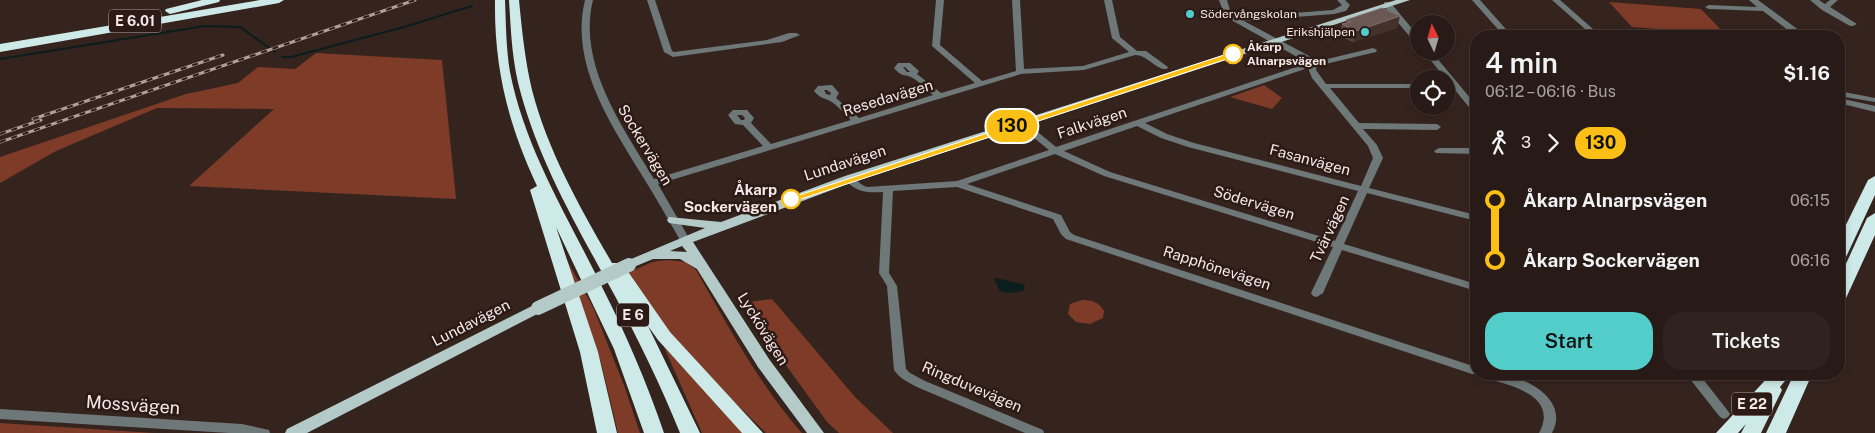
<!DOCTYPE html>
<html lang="en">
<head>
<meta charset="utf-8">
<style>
	:root { --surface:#281a16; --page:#30231f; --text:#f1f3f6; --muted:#a5a1a1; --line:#443835; --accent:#53cdca }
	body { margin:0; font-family:"Public Sans",sans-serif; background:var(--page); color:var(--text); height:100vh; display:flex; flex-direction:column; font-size:19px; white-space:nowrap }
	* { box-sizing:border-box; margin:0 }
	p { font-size:16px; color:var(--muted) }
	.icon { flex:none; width:28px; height:28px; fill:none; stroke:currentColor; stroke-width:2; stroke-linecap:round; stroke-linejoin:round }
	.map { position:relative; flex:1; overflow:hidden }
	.sheet { position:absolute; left:1470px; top:30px; width:375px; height:350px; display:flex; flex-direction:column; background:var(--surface); border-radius:20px; box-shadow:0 2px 8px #0003,0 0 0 1px var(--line) }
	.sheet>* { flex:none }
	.badge { padding:0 10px; border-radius:16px; font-size:18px; line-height:32px }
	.needle { width:32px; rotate:355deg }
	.tools { position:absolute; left:1410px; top:15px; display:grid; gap:10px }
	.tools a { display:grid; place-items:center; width:45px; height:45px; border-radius:50%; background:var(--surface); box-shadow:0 2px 8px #0003,0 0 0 1px var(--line); font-size:25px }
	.map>.badge { position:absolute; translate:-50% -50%; box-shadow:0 0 0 2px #fff }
	.legs { display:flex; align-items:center; gap:8px; height:55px; padding:0 15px; font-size:16px }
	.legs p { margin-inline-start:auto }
	.summary { display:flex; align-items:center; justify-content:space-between; height:85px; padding:0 15px }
	h1 { font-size:28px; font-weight:600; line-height:38px }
	.primary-button { display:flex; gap:10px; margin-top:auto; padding:10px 15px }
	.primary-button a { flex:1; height:58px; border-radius:20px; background:var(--accent); color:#111; font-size:20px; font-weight:600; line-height:58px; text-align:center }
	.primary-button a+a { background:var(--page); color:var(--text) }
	ul { padding:0 15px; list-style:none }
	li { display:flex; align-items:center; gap:18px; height:60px; font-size:19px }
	li i { display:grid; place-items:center; width:8px; height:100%; margin:0 6px; background:currentColor }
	li i::after { content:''; width:12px; height:12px; margin:-6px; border:4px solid; border-radius:50%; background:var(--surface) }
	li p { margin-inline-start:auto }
	li:first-child i { background:linear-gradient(#0000 50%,currentColor 0) }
	li:last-child i { background:linear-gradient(currentColor 50%,#0000 0) }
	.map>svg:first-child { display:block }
	.green { fill:#7e3b27 }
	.water { fill:#0b1d1c }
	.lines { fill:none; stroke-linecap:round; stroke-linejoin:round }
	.stream { stroke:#0b1d1c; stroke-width:2 }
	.minor { fill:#6e7878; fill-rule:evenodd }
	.major { fill:#b3cac8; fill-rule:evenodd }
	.highway { fill:#ceeae8; fill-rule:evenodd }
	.rail-casing { stroke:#afa09c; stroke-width:3 }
	.rail { stroke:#2b1a15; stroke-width:2; stroke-dasharray:6; stroke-linecap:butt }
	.major-bridge { stroke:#b3cac8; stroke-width:14 }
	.wall { fill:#5a4742 }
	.shaded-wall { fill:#44312c }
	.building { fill:#6a5854; stroke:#806f6a }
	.line-1 { fill:#fbbf15; stroke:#fff }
	.poi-dot { fill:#53cdca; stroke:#2b1a15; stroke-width:2 }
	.stop-1-dot { fill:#fff; stroke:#fbbf15; stroke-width:2.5 }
	.labels { text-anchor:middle; stroke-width:5; stroke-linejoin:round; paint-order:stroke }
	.far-poi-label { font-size:12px; fill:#f5e8e5; stroke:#2b1a15; text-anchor:start }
	.far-stop-label { font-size:12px; font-weight:bold; fill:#f5e8e5; stroke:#2b1a15; text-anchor:start }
	.shield { fill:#2b1a15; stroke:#b8aaa7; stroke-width:1 }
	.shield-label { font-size:14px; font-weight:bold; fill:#f5e8e5 }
	.street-label { font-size:15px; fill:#f5e8e5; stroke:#2b1a15 }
	.stop-label { font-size:15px; font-weight:bold; fill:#f5e8e5; stroke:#2b1a15; text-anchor:end }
	.near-street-label { font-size:18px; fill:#f5e8e5; stroke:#2b1a15 }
</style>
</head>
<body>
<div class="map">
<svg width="1875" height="433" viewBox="0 0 1875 433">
	<rect width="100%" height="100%" fill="#35231e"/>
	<path class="green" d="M1609 2 1701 9 1725 34 1632 27Z
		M316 53 442 60 456 199 189 186 274 109 157 108 56 151 0 183V157L186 94 238 83 258 67 295 69Z
		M1264 85 1282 98 1272 109 1230 97Z
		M559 246 593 307 625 388 640 433H618L601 362Z
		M667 260 686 262 696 270C727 324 760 386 802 433H766L715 383 670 335 625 274 652 262Z
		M772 299 855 397 893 433H839L827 422 741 303Z
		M1082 300C1092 300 1099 302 1104 311L1103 318 1090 324 1076 322 1068 314 1070 304Z
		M664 347 744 433H702Z
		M0 423 154 433H0Z"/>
	<path class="water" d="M996 278 1025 285 1023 291 1008 293 1000 291 994 279Z"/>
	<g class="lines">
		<path class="stream" d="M282 57H291L404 27 472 6
			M0 59 205 26 240 27 275 52"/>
		<path class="minor" d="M585 0H593C577 64 623 128 654 179L763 146 743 125 735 124 728 115 733 110H747L754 118 751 123 771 144 851 120C844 114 836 103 828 100 821 97 819 97 814 91L818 86 832 85 839 93 836 98 859 118 933 95C927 90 919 81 911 77 903 74 902 77 894 68L898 63H910L919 71 917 74 941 93 975 83 932 46 936 0H944L940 45 982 81 1016 71 1012 0H1020L1024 69 1083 66 1129 52 1112 38 1104 0H1112L1120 37 1137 51H1146L1168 67 1167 69C1155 70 1148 55 1135 55L1084 70 1021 74 658 184 690 240 685 243 680 240C668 219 656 198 643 177 612 126 569 64 585 0ZM903 67H905L910 72H907ZM824 90H827L831 93 830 95 826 94ZM737 115H742L745 118 744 120H741Z
			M647 0H655L672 51 674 52 767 40 789 33H796L800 35 782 42 673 57 664 52Z
			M1219 0H1227L1230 10 1238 17 1333 10 1342 5 1337 0H1345L1350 5 1346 11 1334 14 1244 21 1311 57 1315 62 1373 48 1377 50 1376 52 1317 66 1316 70 1326 84H1419V88H1330L1359 123 1437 124 1441 127 1437 130 1363 129 1377 145 1383 158 1369 188 1476 215V221L1367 193 1344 244 1476 284V291L1342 250 1323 293 1317 297 1313 296 1311 293 1333 247 1104 176 1055 154 967 184 1061 215 1070 232 1074 235 1476 367V374C1484 374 1492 373 1500 374 1526 377 1570 400 1552 433H1539C1560 394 1506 384 1481 377L1479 374H1472L1066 239 1061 234 1053 219 957 187 893 191 889 273 897 286 906 369 910 373 925 381 1043 430 1044 433H1025L917 387C908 382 900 379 894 370L887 286 879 273 883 192C866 193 856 192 844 179L846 177C855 175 859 185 867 187L957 181 1049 150 1028 133 1027 131 1028 129H1034L1056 147 1308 63 1233 21 1223 11ZM1308 68 1312 78 1368 146 1373 158 1361 186 1194 143 1167 134 1145 123ZM1137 126 1161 138 1188 147 1358 191 1335 241 1110 172 1064 151Z
			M1472 0H1480L1512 36H1504Z
			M1552 0H1560L1601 36H1593Z
			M1749 0H1758L1800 31 1801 33 1799 36H1791L1793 34 1763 11 1709 9 1705 7 1709 5 1757 7Z
			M1810 0H1819L1825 4 1830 0H1838L1830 7 1857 24 1853 26H1850L1822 10Z
			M1384 2H1390L1419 37V44H1416L1384 6Z
			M1423 51H1431L1476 105V113L1473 112Z
			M1839 91 1875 98V102L1839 96Z
			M1839 98 1875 106V112L1839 103Z
			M1439 148H1476V154L1436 153 1434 151Z
			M1686 374H1699L1728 411 1730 414 1728 417 1724 419 1720 417Z
			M0 409 242 424 269 430 270 433H229L0 419Z"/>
		<path class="major" d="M1396 0H1410L853 182 693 242 769 359 824 433H807L758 367 697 269 680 259H653L629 269 622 265 624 262 705 228 669 223 667 220 669 217 721 222 845 176ZM682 246 687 252 670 251Z
			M538 303 543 305 545 308 543 311 307 433H285L287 429Z"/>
		<path class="highway" d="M202 0H220L219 2 170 14 165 11 166 9Z
			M260 0H284L279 3 0 52V44Z
			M495 0H505C506 24 506 48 510 72 525 149 568 217 602 287 626 334 647 383 664 433H644L614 349 556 227 598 352 617 433H597L580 352 530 190 537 186C508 124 494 68 495 0Z
			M509 0H519C522 31 525 60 532 90 548 152 581 209 612 263H622L670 332 763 433H742L658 340 648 326 700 433H680C661 386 639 341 615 296 579 230 541 166 521 94 512 63 511 32 509 0Z
			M1875 176V195L1847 255 1845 258 1839 260V239L1868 180Z
			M1875 213V235L1847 296 1845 300 1839 301V279L1867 218Z
			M1771 374H1788L1789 376 1780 387 1782 390 1761 433H1741L1746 424 1738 433H1716Z
			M1794 374H1812L1786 433H1766Z"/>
		<defs>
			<path id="rail" d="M33 119 223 55
				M0 134 41 120
				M0 142 415 0"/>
		</defs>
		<use href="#rail" class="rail-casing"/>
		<use href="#rail" class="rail"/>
		<path class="major-bridge" d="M538 308 629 265"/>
	</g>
	<path class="wall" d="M1346 20 1397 28 1353 42 1339 36 1342 24H1345Z"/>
	<path class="shaded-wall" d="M1400 16 1397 28 1353 42 1356 31Z"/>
	<path class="building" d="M1382 8 1400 16 1356 31 1342 24 1351 22 1346 20Z"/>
	<path class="line-1" d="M1233 52 1237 54 1236 56 795 201 787 199Z"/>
	<g class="poi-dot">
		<circle cx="1190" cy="14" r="5"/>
		<circle cx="1365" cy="32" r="5"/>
	</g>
	<g class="stop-1-dot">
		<circle cx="1233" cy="54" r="9"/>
		<circle cx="791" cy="199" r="9"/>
	</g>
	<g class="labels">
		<g class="far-poi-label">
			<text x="1200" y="18">Södervångskolan</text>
			<text x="1355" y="36" text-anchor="end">Erikshjälpen</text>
		</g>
		<g class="far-stop-label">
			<text x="1247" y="51">Åkarp<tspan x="1247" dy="14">Alnarpsvägen</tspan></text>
		</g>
		<g class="shield">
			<rect x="109" y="9.5" width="52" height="23" rx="4"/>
			<rect x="617" y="303.5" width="32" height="23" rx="4"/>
			<rect x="1732" y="392.5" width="40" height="23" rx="4"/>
		</g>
		<g class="shield-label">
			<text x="135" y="26">E 6.01</text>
			<text x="633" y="320">E 6</text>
			<text x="1752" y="409">E 22</text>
		</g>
		<g class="street-label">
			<text transform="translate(888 98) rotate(-17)" y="5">Resedavägen</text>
			<text transform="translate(1092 123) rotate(-18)" y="5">Falkvägen</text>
			<text transform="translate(645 145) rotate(59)" y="5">Sockervägen</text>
			<text transform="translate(1310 160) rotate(15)" y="5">Fasanvägen</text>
			<text transform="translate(845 163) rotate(-18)" y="5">Lundavägen</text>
			<text transform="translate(1254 203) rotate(17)" y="5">Södervägen</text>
			<text transform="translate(1330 229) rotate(-65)" y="5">Tvärvägen</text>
			<text transform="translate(1217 268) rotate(18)" y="5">Rapphönevägen</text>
			<text transform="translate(471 323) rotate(-27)" y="5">Lundavägen</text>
			<text transform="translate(763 329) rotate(58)" y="5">Lyckövägen</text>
			<text transform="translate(972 387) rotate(23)" y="5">Ringduvevägen</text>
		</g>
		<g class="stop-label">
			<text x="777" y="195">Åkarp<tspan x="777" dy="17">Sockervägen</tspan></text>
		</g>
		<g class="near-street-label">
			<text transform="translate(133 405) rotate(4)" y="6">Mossvägen</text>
		</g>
	</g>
</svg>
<div class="tools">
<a><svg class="needle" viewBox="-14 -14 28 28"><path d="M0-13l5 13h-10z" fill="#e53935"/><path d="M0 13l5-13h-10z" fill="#a5a1a1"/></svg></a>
<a><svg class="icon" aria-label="locate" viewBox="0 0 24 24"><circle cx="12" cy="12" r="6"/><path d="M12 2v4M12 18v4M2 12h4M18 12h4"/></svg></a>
</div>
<b class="badge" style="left:1012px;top:126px;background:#fbbf15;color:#111">130</b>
<section class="sheet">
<div class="summary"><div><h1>4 min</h1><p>06:12 – 06:16 · Bus</p></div><b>$1.16</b></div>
<div class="legs"><svg class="icon" aria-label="walk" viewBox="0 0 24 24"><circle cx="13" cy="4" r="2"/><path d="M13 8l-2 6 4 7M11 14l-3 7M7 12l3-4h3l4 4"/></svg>3<svg class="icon" aria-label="forward" viewBox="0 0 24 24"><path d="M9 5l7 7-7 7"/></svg><b class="badge" style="background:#fbbf15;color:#111">130</b></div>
<ul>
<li><i style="color:#fbbf15"></i><b>Åkarp Alnarpsvägen</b><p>06:15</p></li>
<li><i style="color:#fbbf15"></i><b>Åkarp Sockervägen</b><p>06:16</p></li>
</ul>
<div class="primary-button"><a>Start</a><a>Tickets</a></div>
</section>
</div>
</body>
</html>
